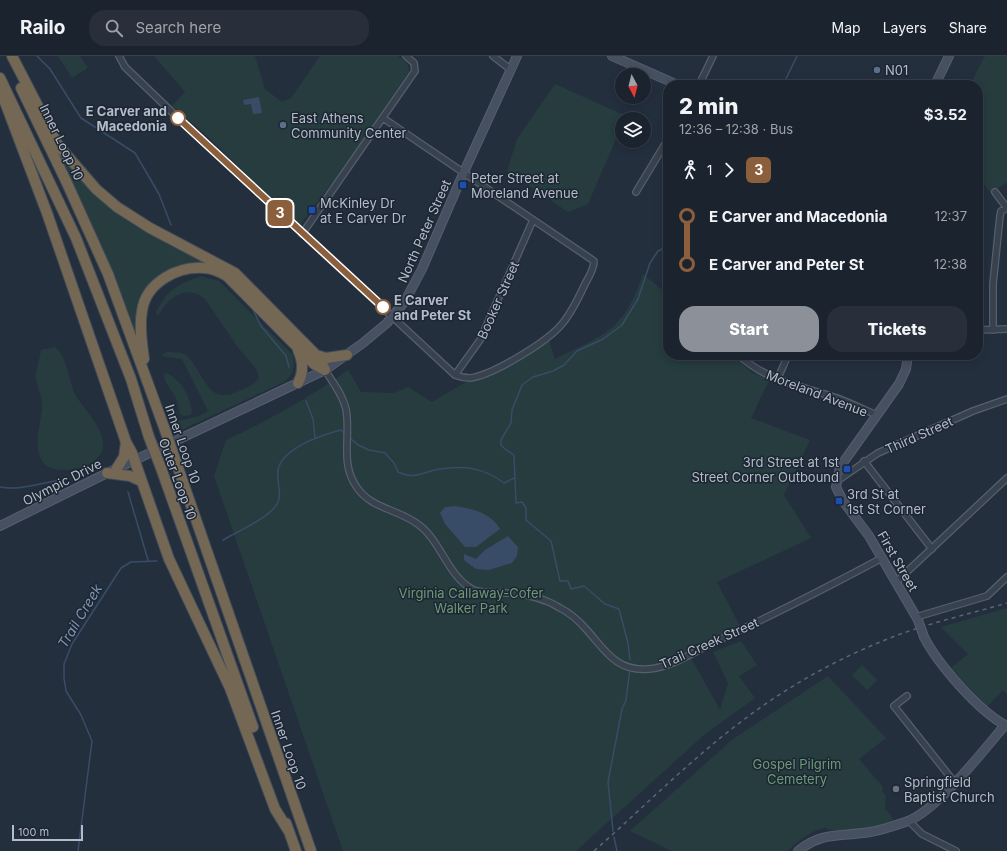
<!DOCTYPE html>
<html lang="en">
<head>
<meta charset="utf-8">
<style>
	:root { --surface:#1b232e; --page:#282f3a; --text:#f1f3f6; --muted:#a0a4aa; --line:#39404a; --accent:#8c9099 }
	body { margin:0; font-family:Inter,sans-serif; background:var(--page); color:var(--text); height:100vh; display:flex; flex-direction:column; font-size:15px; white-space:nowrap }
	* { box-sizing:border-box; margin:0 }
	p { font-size:13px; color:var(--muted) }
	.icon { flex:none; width:22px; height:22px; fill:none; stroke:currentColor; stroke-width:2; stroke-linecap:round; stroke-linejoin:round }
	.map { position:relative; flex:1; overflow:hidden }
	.sheet { position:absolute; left:663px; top:24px; width:320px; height:280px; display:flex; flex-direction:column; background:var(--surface); border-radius:16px; box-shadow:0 2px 10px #0003,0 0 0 1px var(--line) }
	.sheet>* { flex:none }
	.badge { padding:0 8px; border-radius:6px; font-size:14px; line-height:26px }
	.needle { width:26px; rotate:173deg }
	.tools { position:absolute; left:615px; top:12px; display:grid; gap:8px }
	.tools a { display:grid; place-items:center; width:36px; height:36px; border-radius:50%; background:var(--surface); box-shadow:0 2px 10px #0003,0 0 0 1px var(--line); font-size:20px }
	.scale { position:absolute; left:12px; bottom:10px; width:71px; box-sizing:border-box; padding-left:4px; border:2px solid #b4bcc9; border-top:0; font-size:11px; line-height:14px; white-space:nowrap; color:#b4bcc9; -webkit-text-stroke:3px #1d2633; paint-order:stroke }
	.map>.badge { position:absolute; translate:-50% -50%; box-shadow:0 0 0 2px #fff }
	.legs { display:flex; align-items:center; gap:6px; height:44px; padding:0 16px; font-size:13px }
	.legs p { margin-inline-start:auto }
	.head { display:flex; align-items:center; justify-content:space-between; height:68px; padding:0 16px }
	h1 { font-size:22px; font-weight:800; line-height:30px }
	.cta { display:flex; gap:8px; margin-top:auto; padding:8px 16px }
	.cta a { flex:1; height:46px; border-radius:16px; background:var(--accent); color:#fff; font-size:16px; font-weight:800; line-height:46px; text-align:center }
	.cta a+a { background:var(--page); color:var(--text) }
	ul { padding:0 16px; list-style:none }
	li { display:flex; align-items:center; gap:14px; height:48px; font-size:15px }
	li i { display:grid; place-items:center; width:6px; height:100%; margin:0 5px; background:currentColor }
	li i::after { content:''; width:10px; height:10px; margin:-5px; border:3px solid; border-radius:50%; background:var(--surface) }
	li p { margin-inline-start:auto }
	li:first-child i { background:linear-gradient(#0000 50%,currentColor 0) }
	li:last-child i { background:linear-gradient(currentColor 50%,#0000 0) }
	header { display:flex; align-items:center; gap:24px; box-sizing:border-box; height:56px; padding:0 20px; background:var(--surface); border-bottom:1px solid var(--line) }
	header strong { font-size:19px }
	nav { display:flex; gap:22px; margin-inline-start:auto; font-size:14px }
	.search { width:280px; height:36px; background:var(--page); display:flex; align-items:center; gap:10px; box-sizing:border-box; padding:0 14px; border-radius:16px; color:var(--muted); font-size:15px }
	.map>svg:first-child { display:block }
	.green { fill:#263c3f }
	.water { fill:#394c67 }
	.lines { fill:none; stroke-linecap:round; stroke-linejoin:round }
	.stream { stroke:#394c67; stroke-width:1.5 }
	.street-casing { stroke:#565f6c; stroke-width:8 }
	.secondary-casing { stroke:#565f6c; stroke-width:10 }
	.highway-casing { stroke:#434c59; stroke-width:12 }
	.street { stroke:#38414e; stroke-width:5.5 }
	.secondary { stroke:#465061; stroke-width:8 }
	.highway { stroke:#746855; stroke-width:10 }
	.rail { stroke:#5a6575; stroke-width:1.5; stroke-dasharray:4 4; stroke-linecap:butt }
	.secondary-bridge-casing { stroke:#565f6c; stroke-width:10; stroke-linecap:butt }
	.highway-bridge-casing { stroke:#434c59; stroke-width:12; stroke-linecap:butt }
	.secondary-bridge { stroke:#465061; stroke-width:8 }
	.highway-bridge { stroke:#746855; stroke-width:10 }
	.line-1-casing { stroke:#fff; stroke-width:9 }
	.line-1 { stroke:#8b5e3c; stroke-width:6 }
	.service-dot { fill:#5c6f8a; stroke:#1d2633; stroke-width:1.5 }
	.stop-1-dot { fill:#fff; stroke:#8b5e3c; stroke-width:2 }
	.transit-dot { fill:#1a4fb4; stroke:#1d2633; stroke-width:1.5 }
	.worship-dot { fill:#6b7280; stroke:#1d2633; stroke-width:1.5 }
	.labels { text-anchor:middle; stroke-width:3; stroke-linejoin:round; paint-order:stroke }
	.poi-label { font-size:13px; fill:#b4bcc9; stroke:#1d2633; text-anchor:start }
	.stop-label { font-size:13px; font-weight:bold; fill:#b4bcc9; stroke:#1d2633; text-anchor:end }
	.street-label { font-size:13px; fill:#b4bcc9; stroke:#1d2633 }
	.park-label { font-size:13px; fill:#6b9a76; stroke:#1d2633 }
	.water-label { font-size:14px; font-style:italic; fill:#7c92b1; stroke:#1d2633 }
</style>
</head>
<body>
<header>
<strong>Railo</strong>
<div class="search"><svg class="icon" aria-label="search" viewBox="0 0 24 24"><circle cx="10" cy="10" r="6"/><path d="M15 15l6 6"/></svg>Search here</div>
<nav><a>Map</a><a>Layers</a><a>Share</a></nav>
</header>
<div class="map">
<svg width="1007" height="795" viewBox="0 0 1007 795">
	<rect width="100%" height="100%" fill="#242f3e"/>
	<path class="green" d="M58 0H80L88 12 72 22Z
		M154 0H255L265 33 282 46 291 42 320 0H398C404 5 410 7 409 16L337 121 299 170 205 78 172 50 185 36Z
		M985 0H1007V126L991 137 978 121V29H970Z
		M555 28 626 60 625 63H622V69L588 148 568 156 507 115 517 83Z
		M66 104 78 119 213 209 193 207 161 221 138 270 133 271 115 224 62 106Z
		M643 218 668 239V299H733L752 317 770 323 751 362 810 384 784 439 811 482 717 526 740 570 664 606 666 612 690 600 720 654 728 627 713 596 741 585 757 609 739 620 755 642 704 679 576 795H343L214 420 226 384C269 364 309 342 348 314L361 336 394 337 408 331 432 346 466 326H476L502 315 549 284 555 303C605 278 624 275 643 218Z
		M200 220 219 225 293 299C295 311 294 318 284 326L175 377 171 367 199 360 208 355 182 303 161 300 166 296C172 296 179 296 184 298 189 300 192 306 195 310 208 331 214 348 241 334 247 331 255 328 259 322L257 314 239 293 205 243C186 227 168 242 158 260L156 256C169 232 176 230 200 220Z
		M55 291C68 302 68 323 75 338 84 354 102 369 103 388 105 412 53 423 42 405 32 388 42 366 42 348 42 338 35 328 36 318 37 310 40 302 41 294Z
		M166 317C182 324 189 339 192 355L191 359 183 360 180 358 176 342 165 325 164 319Z
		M1007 552V638L1003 634 987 651 951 612 968 598 941 571Z
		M862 609 877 624 867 634 852 619Z
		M828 620 886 682 859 703 883 731 882 735 886 740 885 752 894 764C878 771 846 777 830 774 826 773 828 772 824 772 814 773 794 788 788 795H672L630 775 733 683Z"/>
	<path class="water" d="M259 41 262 57 253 58 251 48 244 49 243 44Z
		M455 450C472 453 490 456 500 473L476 491H465L445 468 440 457 445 451Z
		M508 480 518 491 517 500 512 507 489 514 476 513 464 504V498L476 503 485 494Z"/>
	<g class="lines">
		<path class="stream" d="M37 0 50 13 81 62 135 97 159 138 171 169
			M783 29 797 0
			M252 252 261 270 286 300 289 311
			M306 345 313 363 315 382
			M350 382 358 389 369 394 385 397 394 407 398 416C416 424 422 416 440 413 464 409 484 412 504 427L514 422
			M0 431C22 435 41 426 63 424
			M128 436 148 504
			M223 484C238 475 269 462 277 448 283 439 276 425 278 414 282 392 322 379 341 374L345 378
			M630 604 628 587 619 553 605 548 584 530 571 533 568 525H560L551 485 526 464V452L522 446 516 447 514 399 505 393 501 389V384L511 367 512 354 522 329 533 321 553 315 564 309 577 295 603 283 622 269 638 243 650 207 658 195 668 190
			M613 775 608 726 622 653 626 644 630 613
			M614 781 617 795
			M78 795 92 685 81 659 66 635 64 622V608L72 588 121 512 131 506 157 505"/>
		<defs>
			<path id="street" d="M119 0 125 11 175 59 455 319C460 321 465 322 470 322 493 319 547 286 562 268 572 256 579 241 585 228 589 221 594 213 594 205L383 62
				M493 0 510 13
				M699 29 713 0
				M636 136 668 83
				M995 136 1007 152
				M302 178 415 15 414 7 406 0
				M978 274 1007 273
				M993 274V228L1000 160 1001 155 1007 152
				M739 299C764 324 804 331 837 342 850 347 863 353 877 359
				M325 314C333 327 343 339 346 353 351 379 340 407 356 430 370 453 399 453 419 469 441 485 449 523 474 534 485 538 495 536 507 537 526 538 544 542 560 552 570 557 579 565 586 573 605 594 616 616 649 613 671 611 692 597 711 588 769 561 826 532 882 502
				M455 319 480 284 533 164
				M778 322 788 299
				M864 405 932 493
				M837 425 878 397 973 355 1007 343
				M896 526 1007 422
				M916 561 987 540 1007 521
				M907 640 894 650 955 727
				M909 765 922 778 956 795"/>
			<path id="secondary" d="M612 0 678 29
				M935 29 949 0
				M908 299 906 313 899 328 840 411 836 431 843 445 869 480 918 564
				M0 470 99 421 325 314 363 287 387 267 405 245 422 213 463 118 517 0
				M924 581C938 608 979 656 1007 670
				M798 795C822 775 841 781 870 776 883 774 896 769 908 765 937 754 984 694 1005 669"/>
			<path id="highway" d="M12 0 58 89 96 133 117 151 150 172 235 217 320 303 325 314
				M0 22 76 182 131 323 149 381
				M21 32 66 125 108 218 165 374
				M0 33 47 157 126 386 132 397 169 503 230 632 275 753 288 774
				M298 294C303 305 304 316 298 327
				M316 299 326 302 347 299
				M144 303C142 288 139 270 142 255 146 226 178 210 204 212 212 212 220 216 227 220L314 308 325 314
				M176 406 311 795
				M117 412 124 401 126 386
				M161 412 253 671
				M107 417 130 420 141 425
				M286 767 296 795"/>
		</defs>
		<use href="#street" class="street-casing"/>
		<use href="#secondary" class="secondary-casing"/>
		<use href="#highway" class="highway-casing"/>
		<use href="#street" class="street"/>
		<use href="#secondary" class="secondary"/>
		<use href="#highway" class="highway"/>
		<path class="rail" d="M594 795C644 751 690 704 742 665 785 632 835 604 885 584 924 568 966 559 1007 547"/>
		<defs>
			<path id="secondary-bridge" d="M918 564 924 581"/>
			<path id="highway-bridge" d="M165 374 176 406
				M149 381 161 412"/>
		</defs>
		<use href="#secondary-bridge" class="secondary-bridge-casing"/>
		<use href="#highway-bridge" class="highway-bridge-casing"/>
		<use href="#secondary-bridge" class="secondary-bridge"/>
		<use href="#highway-bridge" class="highway-bridge"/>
	</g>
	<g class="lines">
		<defs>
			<path id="line-1" d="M178 62 383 251"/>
		</defs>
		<use href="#line-1" class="line-1-casing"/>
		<use href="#line-1" class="line-1"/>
	</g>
	<g class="service-dot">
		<circle cx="877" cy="14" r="4"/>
		<circle cx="283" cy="69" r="4"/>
	</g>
	<g class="stop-1-dot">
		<circle cx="178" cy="62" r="7"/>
		<circle cx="383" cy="251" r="7"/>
	</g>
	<g class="transit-dot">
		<rect x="459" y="125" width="8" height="8" rx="2"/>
		<rect x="308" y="150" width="8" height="8" rx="2"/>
		<rect x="843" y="409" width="8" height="8" rx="2"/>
		<rect x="835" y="441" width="8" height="8" rx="2"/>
	</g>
	<circle class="worship-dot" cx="896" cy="733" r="4"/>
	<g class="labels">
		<g class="poi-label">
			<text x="885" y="19">N01</text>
			<text x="291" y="67">East Athens<tspan x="291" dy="15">Community Center</tspan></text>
			<text x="471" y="127">Peter Street at<tspan x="471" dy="15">Moreland Avenue</tspan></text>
			<text x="320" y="152">McKinley Dr<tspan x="320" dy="15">at E Carver Dr</tspan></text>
			<text x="839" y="411" text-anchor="end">3rd Street at 1st<tspan x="839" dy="15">Street Corner Outbound</tspan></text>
			<text x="847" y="443">3rd St at<tspan x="847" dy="15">1st St Corner</tspan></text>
			<text x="904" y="731">Springfield<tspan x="904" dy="15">Baptist Church</tspan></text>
		</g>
		<g class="stop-label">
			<text x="167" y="60">E Carver and<tspan x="167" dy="15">Macedonia</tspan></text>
			<text x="394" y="249" text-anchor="start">E Carver<tspan x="394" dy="15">and Peter St</tspan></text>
		</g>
		<g class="street-label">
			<text transform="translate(62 86) rotate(64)" y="5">Inner Loop 10</text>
			<text transform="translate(424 175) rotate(-66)" y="5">North Peter Street</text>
			<text transform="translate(498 244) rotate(-66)" y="5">Booker Street</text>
			<text transform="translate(817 337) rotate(21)" y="5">Moreland Avenue</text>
			<text transform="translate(919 379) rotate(-24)" y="5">Third Street</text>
			<text transform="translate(183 388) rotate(71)" y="5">Inner Loop 10</text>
			<text transform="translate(178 423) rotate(70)" y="5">Outer Loop 10</text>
			<text transform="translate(62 426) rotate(-27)" y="5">Olympic Drive</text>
			<text transform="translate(898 505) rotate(60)" y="5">First Street</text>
			<text transform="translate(709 587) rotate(-24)" y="5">Trail Creek Street</text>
			<text transform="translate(289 694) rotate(71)" y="5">Inner Loop 10</text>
		</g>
		<g class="park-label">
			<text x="471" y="542">Virginia Callaway-Cofer<tspan x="471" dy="15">Walker Park</tspan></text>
			<text x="797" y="713">Gospel Pilgrim<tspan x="797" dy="15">Cemetery</tspan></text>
		</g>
		<g class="water-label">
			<text transform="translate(80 560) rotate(-59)" y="5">Trail Creek</text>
		</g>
	</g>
</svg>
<div class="tools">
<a><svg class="needle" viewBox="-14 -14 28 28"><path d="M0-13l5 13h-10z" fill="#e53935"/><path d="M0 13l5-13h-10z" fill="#a0a4aa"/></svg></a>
<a><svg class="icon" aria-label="layers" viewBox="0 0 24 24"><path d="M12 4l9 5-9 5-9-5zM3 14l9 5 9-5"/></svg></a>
</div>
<div class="scale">100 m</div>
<b class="badge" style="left:280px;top:157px;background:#8b5e3c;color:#fff">3</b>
<section class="sheet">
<div class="head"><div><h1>2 min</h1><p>12:36 – 12:38 · Bus</p></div><b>$3.52</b></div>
<div class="legs"><svg class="icon" aria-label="walk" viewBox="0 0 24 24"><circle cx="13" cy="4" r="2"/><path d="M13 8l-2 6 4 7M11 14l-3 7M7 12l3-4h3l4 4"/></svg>1<svg class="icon" aria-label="forward" viewBox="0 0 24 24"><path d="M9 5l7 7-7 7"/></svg><b class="badge" style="background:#8b5e3c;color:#fff">3</b></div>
<ul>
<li><i style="color:#8b5e3c"></i><b>E Carver and Macedonia</b><p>12:37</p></li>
<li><i style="color:#8b5e3c"></i><b>E Carver and Peter St</b><p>12:38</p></li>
</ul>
<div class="cta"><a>Start</a><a>Tickets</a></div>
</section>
</div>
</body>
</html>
